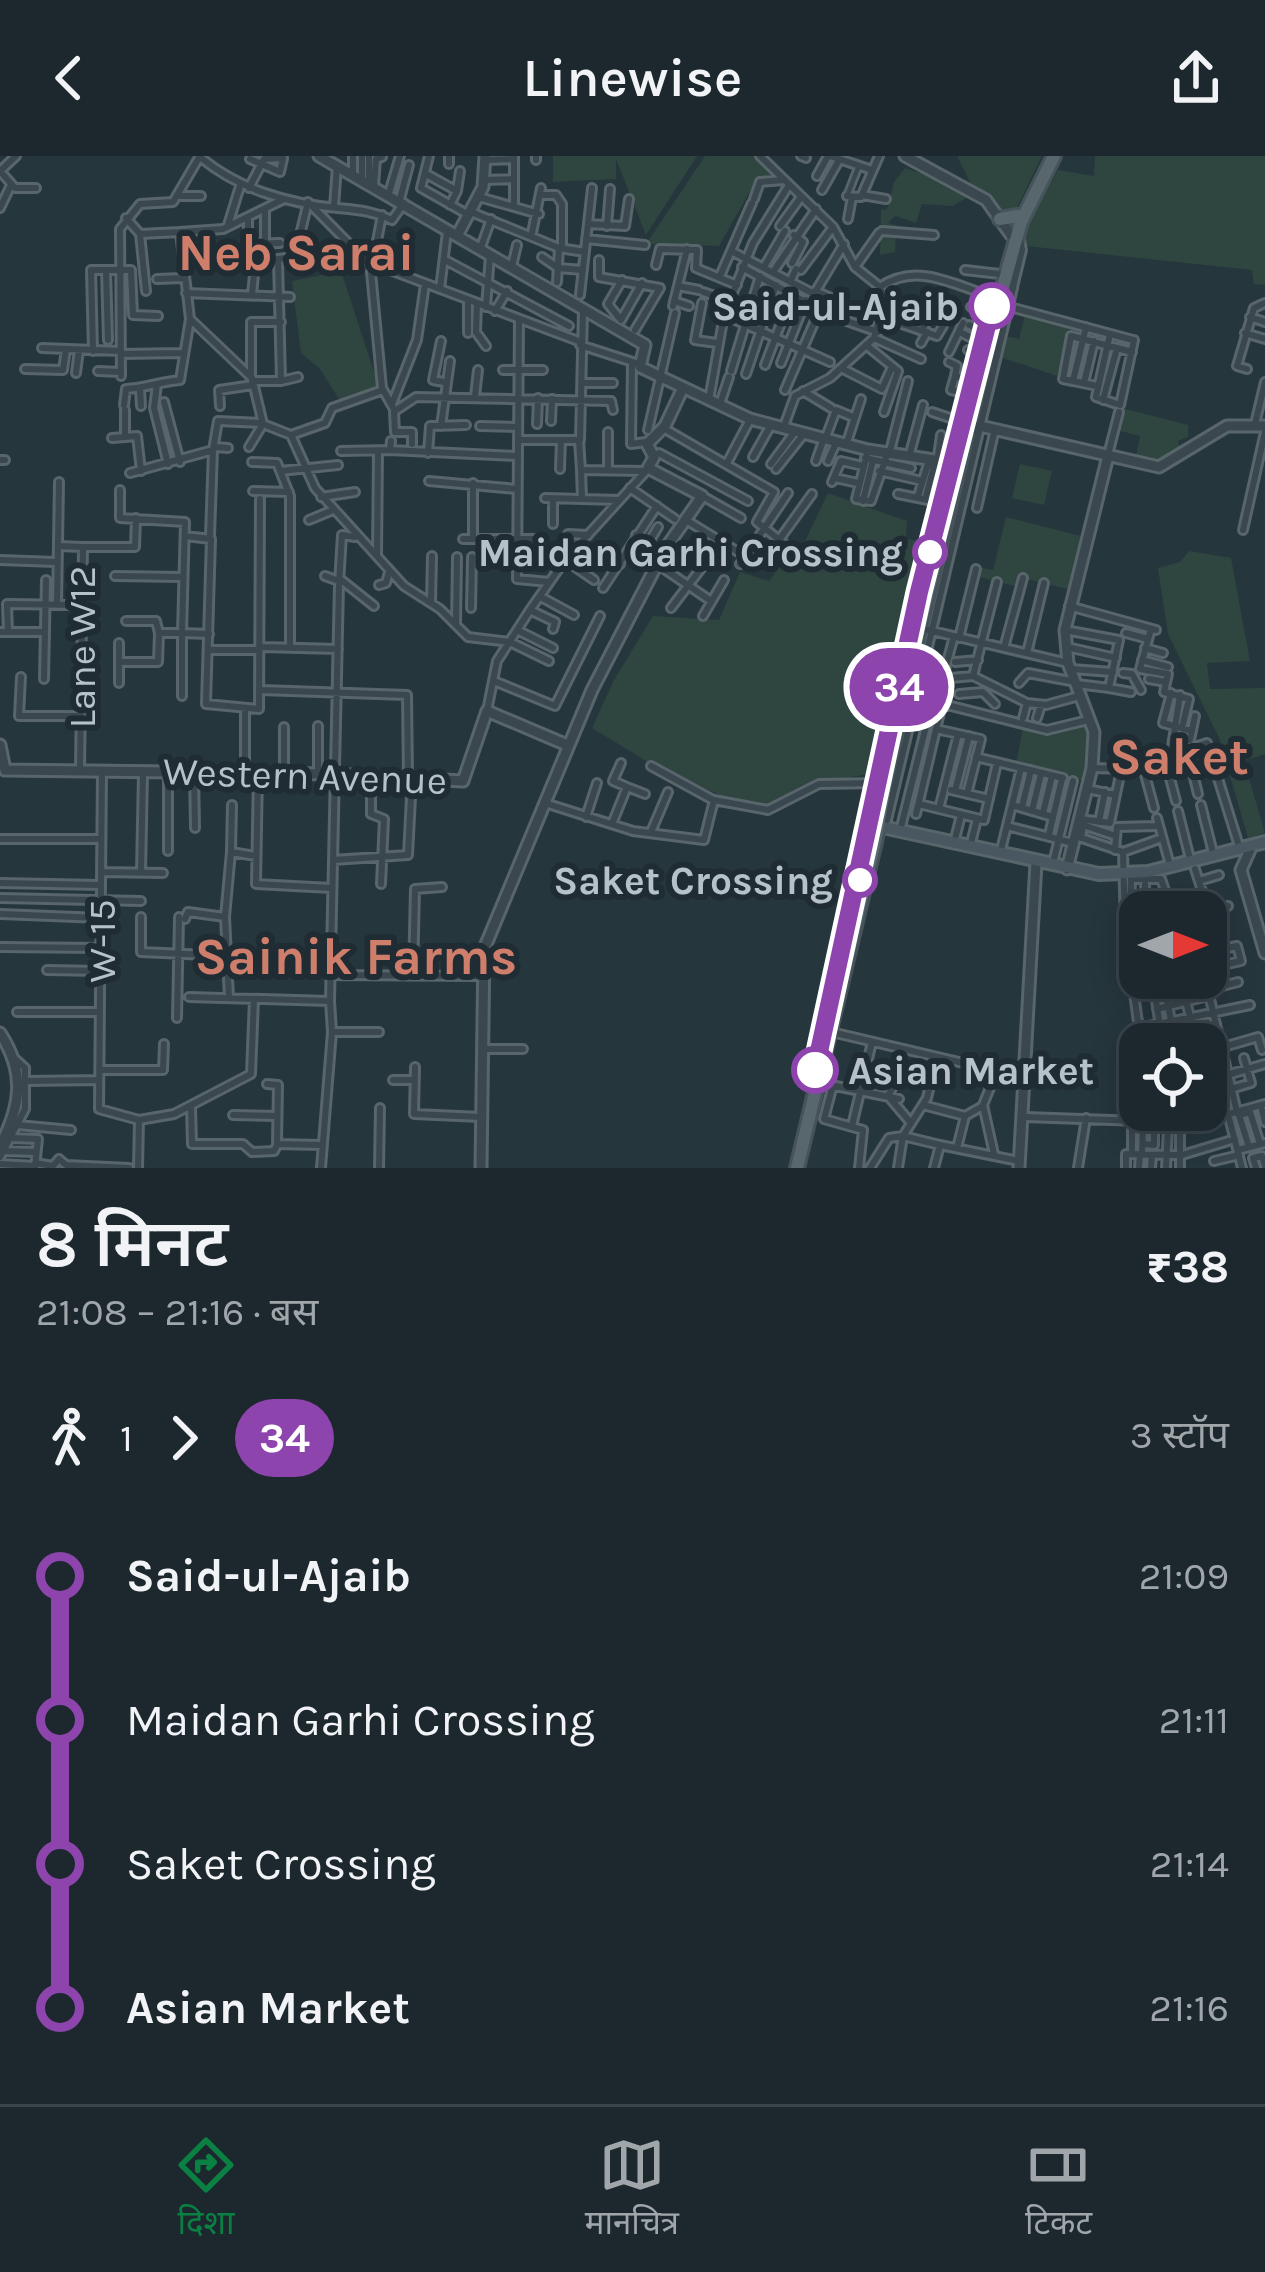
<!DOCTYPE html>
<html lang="hi">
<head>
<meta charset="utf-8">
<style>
	:root { --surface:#1c282e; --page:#253036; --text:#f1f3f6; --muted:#a0a6aa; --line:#3a444a; --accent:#0b8043 }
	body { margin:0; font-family:Karla,"Noto Sans Devanagari",sans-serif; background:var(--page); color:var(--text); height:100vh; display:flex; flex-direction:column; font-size:45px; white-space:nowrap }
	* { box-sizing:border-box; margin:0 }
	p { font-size:39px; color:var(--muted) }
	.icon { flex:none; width:66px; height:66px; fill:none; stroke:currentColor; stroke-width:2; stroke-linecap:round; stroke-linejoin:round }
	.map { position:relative; height:1012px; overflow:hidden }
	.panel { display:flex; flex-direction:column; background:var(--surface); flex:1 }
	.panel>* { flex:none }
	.badge { padding:0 24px; border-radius:39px; font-size:42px; line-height:78px }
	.needle { width:78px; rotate:90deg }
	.controls { position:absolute; left:1119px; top:735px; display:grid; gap:24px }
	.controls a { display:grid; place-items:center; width:108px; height:108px; border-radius:24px; background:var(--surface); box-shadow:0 6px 30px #0003,0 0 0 3px var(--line); font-size:60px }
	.map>.badge { position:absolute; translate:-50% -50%; box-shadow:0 0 0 6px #fff }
	.legs { display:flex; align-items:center; gap:18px; height:132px; padding:0 36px; font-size:39px }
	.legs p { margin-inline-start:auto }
	.head { display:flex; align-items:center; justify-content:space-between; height:204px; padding:0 36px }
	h1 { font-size:66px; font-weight:600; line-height:90px }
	ul { padding:0 36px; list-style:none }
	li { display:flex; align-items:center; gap:42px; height:144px; font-size:45px }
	li i { display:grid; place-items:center; width:18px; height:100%; margin:0 15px; background:currentColor }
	li i::after { content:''; width:30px; height:30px; margin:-15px; border:9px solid; border-radius:50%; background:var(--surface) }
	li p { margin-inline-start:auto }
	li:first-child i { background:linear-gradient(#0000 50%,currentColor 0) }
	li:last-child i { background:linear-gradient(currentColor 50%,#0000 0) }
	header { display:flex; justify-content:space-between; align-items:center; height:156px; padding:0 36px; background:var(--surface); font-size:54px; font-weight:600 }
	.tab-bar { display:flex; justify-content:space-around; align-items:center; height:168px; border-top:3px solid var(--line); background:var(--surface); font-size:33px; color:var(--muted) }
	.tab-bar a { display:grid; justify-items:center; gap:6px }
	.tab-bar .selected { color:var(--accent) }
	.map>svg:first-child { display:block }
	.green { fill:#2e4540 }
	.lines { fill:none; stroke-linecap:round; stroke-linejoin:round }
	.pedestrian-casing { stroke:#58656b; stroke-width:10 }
	.minor-casing { stroke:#58656b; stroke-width:12 }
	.tertiary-casing { stroke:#58656b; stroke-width:15 }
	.secondary-casing { stroke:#58656b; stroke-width:16 }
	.primary-casing { stroke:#46535a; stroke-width:18 }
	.pedestrian { stroke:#3a474e; stroke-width:4.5 }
	.minor { stroke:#3a474e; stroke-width:6 }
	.tertiary { stroke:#3a474e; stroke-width:9 }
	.secondary { stroke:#485760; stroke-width:10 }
	.primary { stroke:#58666d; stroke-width:12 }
	.line-1-casing { stroke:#fff; stroke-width:27 }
	.line-1 { stroke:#8e44ad; stroke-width:18 }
	.stop-1-dot { fill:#fff; stroke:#8e44ad; stroke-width:6 }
	.labels { text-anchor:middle; stroke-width:12; stroke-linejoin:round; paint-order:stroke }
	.stop-label { font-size:39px; font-weight:bold; fill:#b6c2c8; stroke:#1f2c33; text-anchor:end }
	.street-label { font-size:39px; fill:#b6c2c8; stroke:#1f2c33 }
	.district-label { font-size:51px; font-weight:bold; fill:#ce7e6b; stroke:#1f2c33 }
</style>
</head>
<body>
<header><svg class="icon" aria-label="back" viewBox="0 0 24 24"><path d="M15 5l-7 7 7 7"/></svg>Linewise<svg class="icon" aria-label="share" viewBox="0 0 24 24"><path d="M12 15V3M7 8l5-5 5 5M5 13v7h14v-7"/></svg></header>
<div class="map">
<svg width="1265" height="1012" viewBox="0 0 1265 1012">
	<rect width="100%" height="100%" fill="#26363d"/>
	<path class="green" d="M553 0H697L646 79 616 3V23L553 26Z
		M705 0H757L778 21 757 23 719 90 646 88Z
		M957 0H1042L1014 58H1001L974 34Z
		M1095 0H1265V129L1254 128 1252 114 1026 90 1022 77 1058 14 1094 20Z
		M905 12 965 31 970 40 952 50 922 48 916 67 895 60 888 67 896 69 895 96 880 99 881 54 887 53 894 26Z
		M341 115 379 231 339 243 320 213 301 197 292 125Z
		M1025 159 1069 170 1057 220 1000 201 1005 180 1019 183Z
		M1122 252 1188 269V281L1178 285 1181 296 1162 306 1136 300 1140 280 1117 274Z
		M1020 308 1052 315 1044 349 1012 342Z
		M828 337 907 365 906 383 922 385 928 398 921 401 868 618 819 627 770 649 741 648 659 613 592 572 614 524 653 460 719 464 740 416 769 425 790 395 799 398Z
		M1006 361 1085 381 1071 434 1022 422 1018 431 976 420 978 411 993 414Z
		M1189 395 1231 402 1250 505 1207 507 1210 533 1265 532V598L1244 605 1265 677 1248 682 1219 582 1168 478 1158 412 1180 406Z
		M1088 568 1090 611 1084 625 1016 607 1023 571 1061 577Z"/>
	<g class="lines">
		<defs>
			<path id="pedestrian" d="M847 40 858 12"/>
			<path id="minor" d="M353 0V17
				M429 0 421 32 467 58
				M760 0 833 71 855 111 880 131 884 146 874 182 830 222 795 240 783 273
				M801 0 806 2
				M830 0 869 13
				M200 1C238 33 289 48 338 52 359 54 373 55 392 64L404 47
				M250 3 280 16 283 3
				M485 4 514 3
				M536 4V0
				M449 8V0
				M0 15 15 32H36
				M0 15 16 0
				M428 19 457 35 450 49
				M817 20 828 0
				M362 22V0
				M483 24 514 23
				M369 27V0
				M374 30 376 3 382 1
				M249 32 264 3 283 2
				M822 34 839 4
				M457 35 460 15
				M389 37 400 0
				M541 39H556L562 48V91
				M862 39 886 43
				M177 40H201
				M847 40 861 41 879 0
				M479 41 539 58
				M400 43 409 9
				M754 43 760 26 784 24
				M308 46 366 105 581 186
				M514 50V0
				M334 51 337 10
				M0 52 11 29
				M265 53V87
				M471 56 559 92 585 96
				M382 59 371 116 382 232 395 255 416 241 611 245 613 254
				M126 62 140 78 146 135
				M248 62V88L280 87
				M848 63 852 41
				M588 68 625 70 629 43
				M228 69 241 27
				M607 70 610 33
				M780 70 801 41
				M882 75 934 79
				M180 76 223 73 282 44
				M532 77 541 32
				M140 78 180 76 190 163 252 222 263 268 291 279 315 332 404 430 440 453 468 481 510 486 549 505
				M299 83 308 46
				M586 83 645 89
				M481 91 491 63
				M731 95 814 138 844 88
				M542 101 558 112 583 114
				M445 104 569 170
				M599 104V121L660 132 635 174
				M792 107 803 86 794 79
				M656 109 660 93 697 94 696 112 737 129
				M512 110 517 89
				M742 111 827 158 878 176
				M764 111 785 75
				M855 111 879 77
				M106 114 108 184
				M801 114 833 71
				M965 114 1000 118
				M773 116 816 53
				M720 120 752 47
				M157 123 183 122
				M622 124 608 148 621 164 642 127
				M557 126 559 92
				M790 126 796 113
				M678 130 699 134
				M880 131C918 105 955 130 994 141
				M1013 131 1022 94 1019 80
				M440 133 447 76
				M815 135 838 145
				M703 136 730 145
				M186 137 290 141
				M252 139 255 108
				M580 139 592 32
				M674 145 689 150
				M702 147 695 184 717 187
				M477 148 476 176 486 190
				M673 150 687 93
				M486 151 490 99
				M971 151 991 157
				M1010 151 1133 184H1134L1120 249 1096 241 1110 178
				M495 155 507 135
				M724 159 830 206
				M882 161 937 180 943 170
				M1250 161 1265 166
				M519 164 517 423 549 426
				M969 169 987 176
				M1086 171 1073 225 1097 230
				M922 175 936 144
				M960 176 985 189
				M468 177V145
				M1245 177 1265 183
				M874 182 921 203
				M441 185 433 224 444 226
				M921 187 927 176
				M580 189 636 207
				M866 189 898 215 884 256
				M42 192 121 195
				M968 194 981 198
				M93 195 91 114H131L133 159 158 160
				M949 196 963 167
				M121 198 183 197
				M632 206 631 288 646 286
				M949 206 957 210 955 220 974 225
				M781 207 806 144
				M765 209 792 138
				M25 213 63 214 66 193
				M843 213 882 233 892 211
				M1247 213 1237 210 1254 152 1265 147
				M503 214H543
				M98 215 121 216
				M731 215 760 120
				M76 217 79 194
				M251 218V166H281
				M746 218 776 129
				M121 220 120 73 140 48 173 46 200 0
				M955 220 951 234 971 238
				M252 225H281L278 103 352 94
				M281 225 298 221
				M1073 225 1063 223 1071 180 1132 196
				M582 227H613
				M1084 227 1094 185
				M157 228 154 252 168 308
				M140 233 141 250
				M785 234 820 153
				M803 235 831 252
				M475 240 478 214
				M709 244 724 159 753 87 789 29
				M1103 244 1117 192
				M164 246 180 306
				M392 248 417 184 425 128
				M720 248 729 221
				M124 249 126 233C145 232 159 226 180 224L190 163
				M220 250 219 234 253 229
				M394 256 395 276H412V288
				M932 256 965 267
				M551 265 552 243
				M537 268 538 242
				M1255 268 1265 226
				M441 270 450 205
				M480 270 518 271
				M665 273 774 336 757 366 792 394
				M648 274 675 157
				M125 279V254
				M291 279 325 267 332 252 383 234
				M826 281 836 254 853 261
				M112 282 137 280 141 315
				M518 284H579L581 314 646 315
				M580 284 583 154
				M847 286 861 243
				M215 291 228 292
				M249 291 263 268
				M390 294 517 300
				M868 294 856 343 871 345 887 299
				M341 295 390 294 391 285
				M890 295 908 225
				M428 297 430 270 466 269
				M910 297 923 249
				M1108 299 1119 256
				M654 300 659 297 748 345
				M938 300 941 279
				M753 301 771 269
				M865 302 911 312
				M948 303 955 277
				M0 304H5
				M816 305 823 285
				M828 305 836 287
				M252 306 277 307 290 340V492
				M727 307 751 262
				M771 308 794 277
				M560 313 561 284
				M776 313 803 279
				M581 314 582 343
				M608 314V276
				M280 315 338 309
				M879 315 922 325
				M130 317 213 294 218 265 262 267
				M835 322 858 327
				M429 325 517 333
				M832 326 841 305 863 310
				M473 327V383
				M630 332 675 363
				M253 335 289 336
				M898 338 943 347
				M918 340 928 308 942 313 934 345
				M321 341 355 336
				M926 341 934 310
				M545 342 619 344
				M706 342 741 362
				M863 345 873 304
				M977 352 995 273
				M309 364 333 354
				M686 364 743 399
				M553 368V343
				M1243 374 1265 276
				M568 378 588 379
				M636 379 649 386 658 371
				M185 380 211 383 206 548 259 553 260 343
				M210 380 213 294
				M463 383H537
				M779 384 812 338
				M58 390 83 391 80 615
				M84 391H135L136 362
				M607 399 620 408
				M377 400 378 296
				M0 404 56 406
				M565 404 594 424
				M772 405 783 387
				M657 408 711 445
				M740 408 788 337
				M115 420 183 421
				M325 420 339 425
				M340 423 374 450
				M997 426 973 520 1027 547 1046 549 1079 540
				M379 429 386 427 389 416
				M603 432 657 350
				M541 441 574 459
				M431 447 432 400
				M57 449 59 326
				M1069 450 1156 474
				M471 452 472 401
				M671 452 722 385
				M530 454 555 466 553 473
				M703 460 724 424
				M126 465H156L159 477
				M456 469 457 401
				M1151 473 1140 513 1168 518 1164 536 1189 543 1182 572
				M517 474 553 492
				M928 474 1068 507
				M1065 474 1119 484 1109 532 1077 528
				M0 476H44
				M8 476 7 448 82 449
				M1126 477 1148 483
				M959 482 976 413
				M261 491 338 493
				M1067 491 1116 502
				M1004 492 1023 422
				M1145 492 1163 497
				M209 494H259
				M1027 497 1044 427
				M1142 504 1168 511
				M119 506H158L159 477H182L185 366 120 362V334
				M955 506 978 504
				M1071 513 1113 516
				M1123 517 1132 518 1141 534
				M21 521 19 560H80
				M943 521 954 480
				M44 523 46 424
				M1149 523 1166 526
				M494 525 555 550 600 460
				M119 527V487
				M1019 527 1028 517 1076 526
				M1109 532 1131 536
				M261 534 407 539 408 621
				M1171 537 1163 567 1192 575
				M959 538 983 536 995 548
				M182 540V477L209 478
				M915 541 1047 574 1088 564
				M946 542 950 522 973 520
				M487 555 497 505 530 454 565 404 648 313
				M1023 562 1027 547
				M1037 562 1041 549
				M936 573 981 583 967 638
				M1190 584 1195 560
				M1187 593 1198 638
				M1171 597 1180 539
				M1164 600 1176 645
				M976 601 1063 622
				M651 610 715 645
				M1092 612 1127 613 1207 587 1239 690
				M102 615 99 953 139 964 138 1012
				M168 615V695
				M245 615V553
				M1144 615 1154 652
				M194 616 195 672
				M258 616 256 728 331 732
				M284 616V571
				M1144 616 1212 598
				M318 618V570
				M371 620V658L384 663 381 728
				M627 631 645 638
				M1087 633 1116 639
				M951 634 989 643
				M955 635 969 580
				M545 647 633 675 704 684 714 644 768 654 819 628 879 627
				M919 648 984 664 997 607
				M232 649 231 696 256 700
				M1012 649 1053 661 1049 679
				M1201 649 1213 697
				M1022 651 1031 614
				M939 653 958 578
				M1032 655 1041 618
				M1178 655 1190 703
				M1043 657 1052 620
				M916 658 942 548
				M586 661 597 627
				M1053 661 1062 623
				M1157 662 1170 709
				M1080 663 1110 667 1121 614
				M887 664 1013 132
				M1099 666 1105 636
				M612 668 627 631 613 625 621 607
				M1007 670 1073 687
				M901 671 938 522
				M651 676 668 636
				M1076 680 1123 696 1159 683
				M1081 682 1083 669 1116 680
				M0 683H101
				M955 683 961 659
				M971 687 977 663
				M1001 694 1021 612
				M1115 694 1117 671 1156 670
				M1123 696 1125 772 1141 888
				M333 704 408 699 412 622
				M1053 707 1073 625
				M1195 713 1204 741
				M101 716 163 717
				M141 716 143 618
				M1199 725 1219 719
				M0 727 101 729
				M1145 728 1146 756
				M0 742 141 745
				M1176 756 1178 748 1204 741 1223 809 1241 805 1237 790 1222 793
				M1125 757 1172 754
				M1209 757 1228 750
				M0 758 101 762
				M141 761V796L229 800
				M225 761 231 696
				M185 763 188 756 225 761 229 842
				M1140 765 1130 766 1131 723H1161L1172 754
				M1130 766 1133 789 1140 793
				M0 791 100 792
				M1206 793 1218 788
				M47 814 100 815
				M331 819 480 820
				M413 820 415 733 442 731
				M1205 822 1237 956
				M1181 827 1191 864
				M1164 831 1172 869
				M1207 834 1238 826
				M189 841 330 845 339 428 342 379 355 381
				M330 845 332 876
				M1157 853 1208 840
				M17 856H100
				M177 862 179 761
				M1160 870 1154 832 1205 823
				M1146 871 1148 888
				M1139 872 1250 849
				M827 875 1023 921
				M1180 886 1217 877
				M1220 892 1258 881 1262 894
				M484 893H523
				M415 911 414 958 481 961
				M100 914H163L164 888
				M900 917 888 940 911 967
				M1227 919 1265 908
				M393 924H414
				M27 925 99 924
				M821 927 899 943
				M267 928 278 929 277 988 322 989
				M833 929 824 963 863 974 859 1012
				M1231 933 1251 927 1244 902
				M923 949 965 960 981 951
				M191 950 192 988H243L252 996 274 995 277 989
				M1262 954 1265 966
				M1228 958 1242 1012
				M233 959 277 960
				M1025 961 1197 967 1265 948
				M139 964 174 958 251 918 254 843
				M18 969 71 974
				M852 970 872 886
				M1132 970V998
				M11 982 38 983 35 1012
				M1143 988 1154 989V971
				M940 989 1019 1005
				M1249 991 1239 959 1250 956 1260 988
				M957 992 965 960
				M1238 994 1265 987
				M3 995 36 996
				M994 998 983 949 996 917
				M1142 998 1143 970
				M0 1001 25 953V912L14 902
				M1214 1005 1239 999
				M35 1007 53 1010 59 1003 66 1009 129 1012
				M0 1008 35 1010
				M321 1012 332 876H379
				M379 1012 380 952
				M870 1012 889 982 903 980 927 942 936 904
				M898 1012 903 980 940 989 934 1012
				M1078 1012 1086 962
				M1126 1012V998L1182 999 1235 983
				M1139 1012 1140 998
				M1151 1012 1152 999
				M1166 1012 1168 971
				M1180 1012V974
				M1256 1012 1253 1002 1262 1000 1265 1010"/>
			<path id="tertiary" d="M319 0 645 189
				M905 0 986 44 1011 79
				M458 78 483 31 485 0
				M645 189 640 211 750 263 868 294 954 307
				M970 275 980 270 1159 311 1227 270H1265
				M0 589 5 614 333 618 463 625 487 555 567 589
				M1250 694 1241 714 1265 797
				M1067 713 1092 612 1094 576 1068 507 1065 474 1108 300
				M0 877C26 917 21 950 0 990
				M481 1012 484 793 592 534 665 393 702 340 648 312 654 301 647 288 665 270 682 234
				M1019 1012 1036 707"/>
			<path id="secondary" d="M878 670 1099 718 1148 716 1265 686"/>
			<path id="primary" d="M1000 63 1018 60
				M914 466 929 399
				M797 1012 875 686 899 555 999 145 1021 66 1054 0"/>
		</defs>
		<use href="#pedestrian" class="pedestrian-casing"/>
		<use href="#minor" class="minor-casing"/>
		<use href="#tertiary" class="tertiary-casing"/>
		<use href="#secondary" class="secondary-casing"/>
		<use href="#primary" class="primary-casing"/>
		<use href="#pedestrian" class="pedestrian"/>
		<use href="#minor" class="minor"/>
		<use href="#tertiary" class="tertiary"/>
		<use href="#secondary" class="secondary"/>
		<use href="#primary" class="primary"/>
	</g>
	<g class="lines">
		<defs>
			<path id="line-1" d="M815 914 919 436 992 150"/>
		</defs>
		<use href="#line-1" class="line-1-casing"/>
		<use href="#line-1" class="line-1"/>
	</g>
	<g class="stop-1-dot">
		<circle cx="992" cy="150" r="21"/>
		<circle cx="930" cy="396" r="15"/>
		<circle cx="860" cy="724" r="15"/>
		<circle cx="815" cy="914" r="21"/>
	</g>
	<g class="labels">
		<g class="stop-label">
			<text x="959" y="164">Said-ul-Ajaib</text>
			<text x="903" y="410">Maidan Garhi Crossing</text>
			<text x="833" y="738">Saket Crossing</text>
			<text x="848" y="928" text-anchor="start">Asian Market</text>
		</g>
		<g class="street-label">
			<text transform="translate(81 491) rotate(-90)" y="14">Lane W12</text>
			<text transform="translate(305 619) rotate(2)" y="14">Western Avenue</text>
			<text transform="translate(101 785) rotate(-90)" y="14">W-15</text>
		</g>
		<g class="district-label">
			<text x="296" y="114">Neb Sarai</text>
			<text x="1179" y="618">Saket</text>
			<text x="356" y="818">Sainik Farms</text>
		</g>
	</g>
</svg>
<div class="controls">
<a><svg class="needle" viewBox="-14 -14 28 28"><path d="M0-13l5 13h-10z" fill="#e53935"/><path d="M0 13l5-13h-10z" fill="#a0a6aa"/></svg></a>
<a><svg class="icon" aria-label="locate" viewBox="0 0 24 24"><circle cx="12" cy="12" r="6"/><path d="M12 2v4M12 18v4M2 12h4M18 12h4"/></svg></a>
</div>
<b class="badge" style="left:899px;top:531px;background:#8e44ad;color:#fff">34</b>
</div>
<section class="panel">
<div class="head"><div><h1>8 मिनट</h1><p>21:08 – 21:16 · बस</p></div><b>₹38</b></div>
<div class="legs"><svg class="icon" aria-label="walk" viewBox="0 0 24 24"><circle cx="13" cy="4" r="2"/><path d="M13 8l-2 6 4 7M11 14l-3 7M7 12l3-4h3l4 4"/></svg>1<svg class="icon" aria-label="forward" viewBox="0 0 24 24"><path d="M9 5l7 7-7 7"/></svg><b class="badge" style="background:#8e44ad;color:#fff">34</b><p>3 स्टॉप</p></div>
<ul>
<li><i style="color:#8e44ad"></i><b>Said-ul-Ajaib</b><p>21:09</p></li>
<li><i style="color:#8e44ad"></i><span>Maidan Garhi Crossing</span><p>21:11</p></li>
<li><i style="color:#8e44ad"></i><span>Saket Crossing</span><p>21:14</p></li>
<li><i style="color:#8e44ad"></i><b>Asian Market</b><p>21:16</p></li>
</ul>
</section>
<nav class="tab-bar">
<a class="selected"><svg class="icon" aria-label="directions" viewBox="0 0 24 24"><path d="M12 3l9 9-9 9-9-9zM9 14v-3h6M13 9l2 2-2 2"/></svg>दिशा</a>
<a><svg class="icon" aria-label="map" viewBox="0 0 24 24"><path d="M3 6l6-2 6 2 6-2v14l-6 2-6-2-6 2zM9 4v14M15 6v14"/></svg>मानचित्र</a>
<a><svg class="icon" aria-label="tickets" viewBox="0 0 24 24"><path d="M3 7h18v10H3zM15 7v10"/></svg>टिकट</a>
</nav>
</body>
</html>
